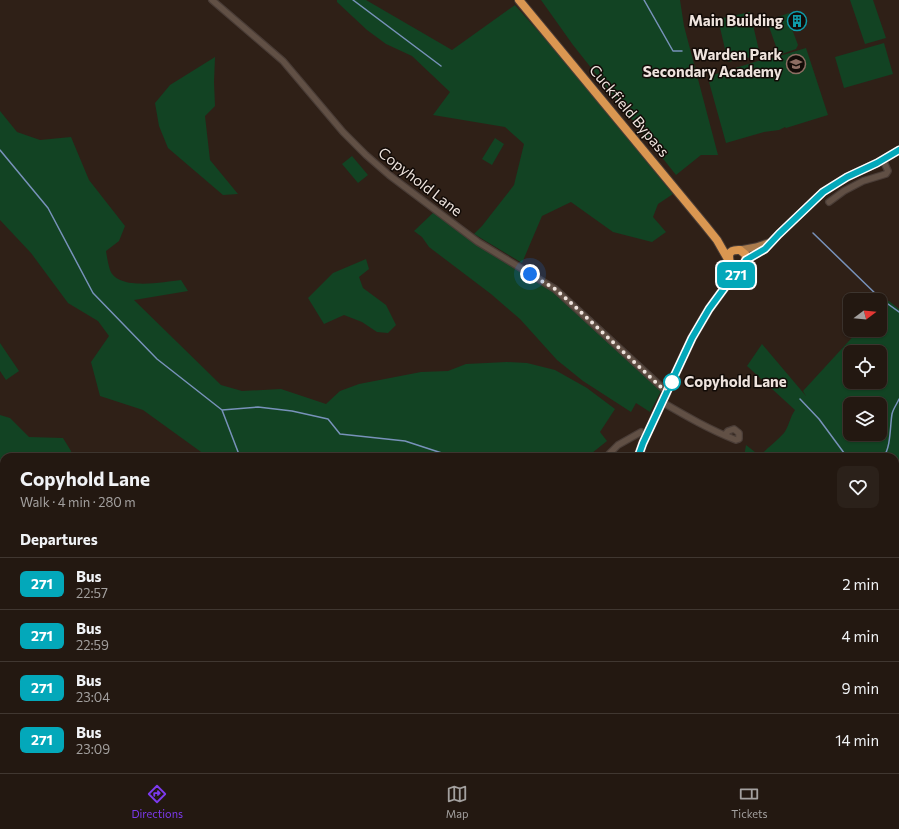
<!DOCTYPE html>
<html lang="en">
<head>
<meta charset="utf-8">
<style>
	:root { --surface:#231811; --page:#2b211a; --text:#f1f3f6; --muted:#a3a09f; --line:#403731; --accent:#7c3aed }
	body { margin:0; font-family:Commissioner,sans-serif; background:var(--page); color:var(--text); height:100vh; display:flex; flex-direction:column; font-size:15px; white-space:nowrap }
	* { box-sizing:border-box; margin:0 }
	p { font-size:13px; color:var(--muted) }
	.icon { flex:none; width:22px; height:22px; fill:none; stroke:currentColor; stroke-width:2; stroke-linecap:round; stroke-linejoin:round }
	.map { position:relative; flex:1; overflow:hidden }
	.sheet { position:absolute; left:0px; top:453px; width:899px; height:320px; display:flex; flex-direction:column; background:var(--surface); border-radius:12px 12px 0 0; box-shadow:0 1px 3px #0004,0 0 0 1px var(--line) }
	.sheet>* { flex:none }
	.badge { padding:0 8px; border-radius:6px; font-size:14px; line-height:26px }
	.needle { width:26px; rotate:74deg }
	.fabs { position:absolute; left:843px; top:293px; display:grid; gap:8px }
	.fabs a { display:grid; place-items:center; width:44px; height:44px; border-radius:8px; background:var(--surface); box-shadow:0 1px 3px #0004,0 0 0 1px var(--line); font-size:20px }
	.you { position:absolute; width:20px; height:20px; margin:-10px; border:3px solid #fff; border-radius:50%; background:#1a73e8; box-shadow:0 0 0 6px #1a73e833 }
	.map>.badge { position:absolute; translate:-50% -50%; box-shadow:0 0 0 2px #fff }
	h2 { padding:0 20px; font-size:15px; line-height:36px }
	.round { display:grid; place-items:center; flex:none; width:42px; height:42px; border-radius:8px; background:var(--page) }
	.overview { display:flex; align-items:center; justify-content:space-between; height:68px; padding:0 20px }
	h1 { font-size:19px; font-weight:700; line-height:30px }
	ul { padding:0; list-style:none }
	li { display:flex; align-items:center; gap:12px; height:52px; padding:0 20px; border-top:1px solid var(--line) }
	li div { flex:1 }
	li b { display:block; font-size:15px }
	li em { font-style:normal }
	li .badge { min-width:44px; font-weight:700; text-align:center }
	.tabs { display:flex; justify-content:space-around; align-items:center; height:56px; border-top:1px solid var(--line); background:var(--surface); font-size:11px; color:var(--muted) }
	.tabs a { display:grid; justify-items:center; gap:2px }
	.tabs .active { color:var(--accent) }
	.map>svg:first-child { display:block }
	.green { fill:#124323; fill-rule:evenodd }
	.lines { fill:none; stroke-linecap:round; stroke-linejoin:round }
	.stream { stroke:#7892ba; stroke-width:1.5 }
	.minor-casing { stroke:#4a3d37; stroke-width:8 }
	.major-casing { stroke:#4a3d37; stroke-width:9 }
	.highway-casing { stroke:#4a3d37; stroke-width:10 }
	.minor { stroke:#615045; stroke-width:5.5 }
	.major { stroke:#aa7b4c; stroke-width:7 }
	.highway { stroke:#da9751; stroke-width:8 }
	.line-casing { stroke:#fff; stroke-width:9 }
	.line { stroke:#03a8ba; stroke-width:6 }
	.walk { stroke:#eee3dd; stroke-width:4; stroke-dasharray:0 7.2 }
	.stop-dot { fill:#fff; stroke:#03a8ba; stroke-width:2 }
	.labels { text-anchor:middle; stroke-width:3; stroke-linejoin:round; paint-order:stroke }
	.poi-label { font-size:15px; font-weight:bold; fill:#eee3dd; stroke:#120b07; text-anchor:end }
	.street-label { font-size:15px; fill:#eee3dd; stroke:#120b07 }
	.stop-label { font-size:15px; font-weight:bold; fill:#eee3dd; stroke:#120b07; text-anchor:start }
</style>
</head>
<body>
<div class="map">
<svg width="899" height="773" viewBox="0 0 899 773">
	<rect width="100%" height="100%" fill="#2f2017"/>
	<path class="green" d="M337 0H366L452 50 515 5 561 57 673 194 658 204 653 217 666 232 652 242 613 232 571 202 542 216 522 263 474 234 482 226 514 185 524 144 505 127 433 115 450 92 412 56 386 44 367 30 337 2Z
		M541 0H680L684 26 718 155H701L676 175 573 45Z
		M850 0H873L886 38 865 44Z
		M750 12 760 55 728 62 718 19Z
		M789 13 794 28 792 29 798 45 796 49 779 55 767 21Z
		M884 43 893 74 844 88 835 57Z
		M806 48 828 115 786 128 785 127 779 130 764 132 726 143 709 82H711L710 76 758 61H763Z
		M215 57 214 82 215 106 205 116 210 160 238 194 223 195 168 148 159 126 155 103 170 85Z
		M0 111 17 132 40 140 71 137 89 180 125 226 119 241 106 251C107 257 108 264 110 270 118 291 163 282 181 280L188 291 134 300 221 385 242 391 281 389 326 404 340 391 359 384 421 372 448 371 466 364 507 362 527 363 555 370 587 388 615 409 600 432 607 441 587 457H208L143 410 100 396 91 362 109 336 98 321 68 303 31 253 0 220Z
		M495 138 504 144 492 165 482 159Z
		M352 156 368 175 358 183 342 164Z
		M434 212 469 239 496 257 554 291 661 391 650 412 636 403 631 412 583 381 557 360 520 319 491 294 429 247 422 237 414 231Z
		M366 259 369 269 359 277 363 288 386 305 396 325 388 333 377 332 362 322 344 315 324 324 308 298 333 273Z
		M885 301H889L899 309V710L895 711V457H744L746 445 760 456C767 448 777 441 784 433 789 426 790 417 795 410L747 366 762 344 806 396 803 391 859 330H880V307ZM850 352H880V382H850ZM850 404H880V434H850Z
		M0 343 19 371 6 380 0 371Z
		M0 415 10 418 29 437 63 438 71 451 72 457H4V497L0 495Z
		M183 769H265L264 773H177Z
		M287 769H349L345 773H287Z
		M663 769H716L717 773H665Z
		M718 769H828L829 773H719Z"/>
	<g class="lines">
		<path class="stream" d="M353 0 441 66
			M644 0 673 51H682
			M0 150 48 208 93 293 157 359 222 410 240 457
			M813 233 881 299 899 312
			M800 399 819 419 847 457
			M222 410 258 407 292 411 328 419 340 434 405 441 454 457
			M883 457C891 449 890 425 892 414 893 409 897 404 899 399
			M895 530 899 537"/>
		<defs>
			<path id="minor" d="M212 0 283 61 343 132 366 155 389 175 478 242 555 289 667 392
				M829 202 844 191 863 181 886 174 888 171 883 160
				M662 402C686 416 710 430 736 440L739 439V433L734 429 728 431 725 435
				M606 457 618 445 641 432
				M860 769V773
				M285 773V769"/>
			<path id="major" d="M740 250 756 247 768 243
				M746 260 765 249 779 234 823 192 847 177 877 163 899 150
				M0 522 4 523
				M658 769 659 773"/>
			<path id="highway" d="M519 0 705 225 717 240 729 261
				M638 457 643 443 692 338 709 309 728 283 745 263 746 255 740 250C724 249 730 260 731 269 732 274 729 278 728 283
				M209 773 214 769"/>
		</defs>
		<use href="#minor" class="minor-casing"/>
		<use href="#major" class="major-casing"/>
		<use href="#highway" class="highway-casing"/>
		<use href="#minor" class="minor"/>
		<use href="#major" class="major"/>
		<use href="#highway" class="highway"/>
	</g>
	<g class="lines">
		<defs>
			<path id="line" d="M638 457 643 443 692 338 709 309 728 283 736 275 746 260 765 249 779 234 823 192 847 177 877 163 899 150"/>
		</defs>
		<use href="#line" class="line-casing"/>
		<use href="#line" class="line"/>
		<path class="walk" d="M530 274 555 289 569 301 664 390 672 382"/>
	</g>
	<defs>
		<symbol id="building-ring" viewBox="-11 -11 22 22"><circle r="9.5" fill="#120b07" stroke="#0f9aa8" stroke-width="1.5"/><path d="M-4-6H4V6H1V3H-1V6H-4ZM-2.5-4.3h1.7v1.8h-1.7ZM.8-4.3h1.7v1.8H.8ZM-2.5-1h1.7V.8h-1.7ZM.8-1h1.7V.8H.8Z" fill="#0f9aa8"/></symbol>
		<symbol id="school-ring" viewBox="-11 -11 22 22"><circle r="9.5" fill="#120b07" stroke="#8d6e63" stroke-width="1.5"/><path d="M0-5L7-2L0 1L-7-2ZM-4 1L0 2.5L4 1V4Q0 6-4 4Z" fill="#8d6e63"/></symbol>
	</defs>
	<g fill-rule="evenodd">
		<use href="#building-ring" x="786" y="10" width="22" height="22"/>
		<use href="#school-ring" x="785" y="53" width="22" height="22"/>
	</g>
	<circle class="stop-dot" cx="672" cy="382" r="8"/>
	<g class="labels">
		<g class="poi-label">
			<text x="783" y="26">Main Building</text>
			<text x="782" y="60">Warden Park<tspan x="782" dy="17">Secondary Academy</tspan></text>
		</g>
		<g class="street-label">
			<text transform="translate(629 111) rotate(50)" y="5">Cuckfield Bypass</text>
			<text transform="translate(420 182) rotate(38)" y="5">Copyhold Lane</text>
		</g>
		<g class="stop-label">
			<text x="684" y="387">Copyhold Lane</text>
		</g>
	</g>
</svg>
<div class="fabs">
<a><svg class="needle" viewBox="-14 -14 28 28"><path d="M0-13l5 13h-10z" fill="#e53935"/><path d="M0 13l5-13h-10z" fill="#a3a09f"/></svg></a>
<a><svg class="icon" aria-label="locate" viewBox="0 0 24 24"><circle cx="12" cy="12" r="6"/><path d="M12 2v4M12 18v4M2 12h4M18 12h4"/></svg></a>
<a><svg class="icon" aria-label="layers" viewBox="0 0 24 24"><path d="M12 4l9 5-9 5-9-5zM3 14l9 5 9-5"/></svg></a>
</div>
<div class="you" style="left:530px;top:274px"></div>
<b class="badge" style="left:736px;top:275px;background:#03a8ba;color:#fff">271</b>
<section class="sheet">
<div class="overview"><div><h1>Copyhold Lane</h1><p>Walk · 4 min · 280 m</p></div><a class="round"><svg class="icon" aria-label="heart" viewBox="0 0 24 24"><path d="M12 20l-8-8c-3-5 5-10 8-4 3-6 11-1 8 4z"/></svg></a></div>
<h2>Departures</h2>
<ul>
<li><span class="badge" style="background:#03a8ba;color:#fff">271</span><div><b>Bus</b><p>22:57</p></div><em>2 min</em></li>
<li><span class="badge" style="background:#03a8ba;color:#fff">271</span><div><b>Bus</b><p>22:59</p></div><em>4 min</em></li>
<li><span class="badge" style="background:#03a8ba;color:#fff">271</span><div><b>Bus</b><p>23:04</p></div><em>9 min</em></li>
<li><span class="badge" style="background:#03a8ba;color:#fff">271</span><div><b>Bus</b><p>23:09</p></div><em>14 min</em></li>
</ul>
</section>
</div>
<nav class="tabs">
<a class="active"><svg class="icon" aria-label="directions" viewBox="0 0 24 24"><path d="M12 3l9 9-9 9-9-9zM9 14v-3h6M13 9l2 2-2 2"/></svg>Directions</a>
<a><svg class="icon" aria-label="map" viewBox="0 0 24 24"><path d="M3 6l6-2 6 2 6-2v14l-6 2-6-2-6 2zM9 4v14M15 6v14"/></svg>Map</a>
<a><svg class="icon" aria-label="tickets" viewBox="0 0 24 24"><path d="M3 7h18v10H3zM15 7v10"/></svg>Tickets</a>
</nav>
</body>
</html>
